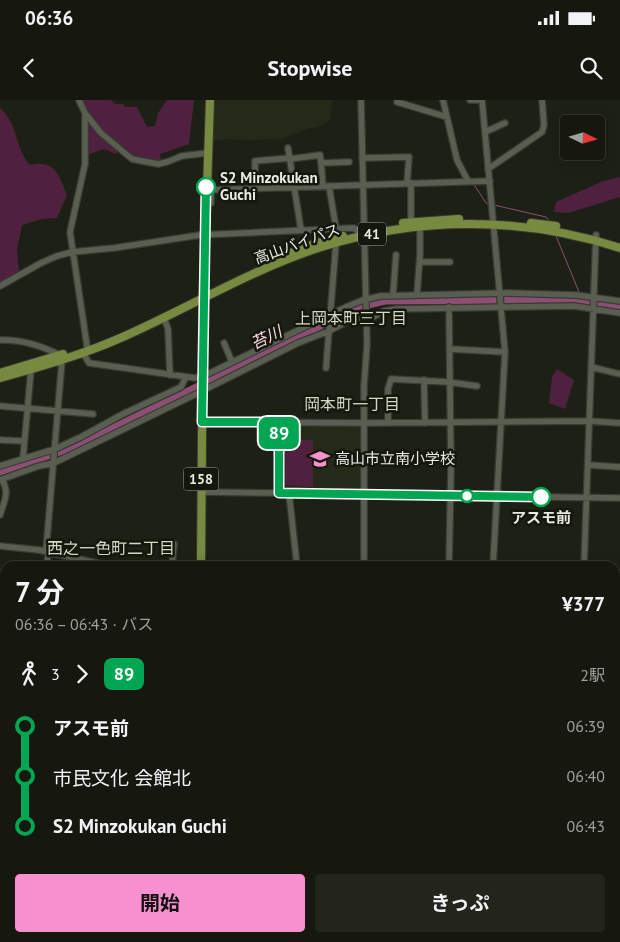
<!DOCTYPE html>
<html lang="ja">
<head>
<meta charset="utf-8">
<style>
	:root { --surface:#16180f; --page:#23251d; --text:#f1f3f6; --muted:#9ea09e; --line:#35372f; --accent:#f790ce }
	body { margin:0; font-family:"PT Sans","Noto Sans JP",sans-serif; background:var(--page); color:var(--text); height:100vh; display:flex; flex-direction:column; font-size:19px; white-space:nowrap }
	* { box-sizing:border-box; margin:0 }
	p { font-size:16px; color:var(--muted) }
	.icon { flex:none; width:28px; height:28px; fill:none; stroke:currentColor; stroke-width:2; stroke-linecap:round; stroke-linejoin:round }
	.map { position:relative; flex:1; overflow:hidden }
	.side { position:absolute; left:0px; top:461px; width:620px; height:381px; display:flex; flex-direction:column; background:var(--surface); border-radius:15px 15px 0 0; box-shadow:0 2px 12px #0003,0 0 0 1px var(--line) }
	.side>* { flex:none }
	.badge { padding:0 10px; border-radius:8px; font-size:18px; line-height:32px }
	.needle { width:32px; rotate:95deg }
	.tools { position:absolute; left:560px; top:15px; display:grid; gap:10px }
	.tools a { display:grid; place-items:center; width:45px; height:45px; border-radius:5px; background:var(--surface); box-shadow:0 2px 12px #0003,0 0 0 1px var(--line); font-size:25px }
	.map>.badge { position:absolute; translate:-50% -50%; box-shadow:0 0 0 2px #fff }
	.legs { display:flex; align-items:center; gap:8px; height:55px; padding:0 15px; font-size:16px }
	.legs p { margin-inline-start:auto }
	.summary { display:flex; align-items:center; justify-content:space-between; height:85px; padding:0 15px }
	h1 { font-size:28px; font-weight:700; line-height:38px }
	.button { display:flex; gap:10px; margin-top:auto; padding:10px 15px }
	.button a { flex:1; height:58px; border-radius:5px; background:var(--accent); color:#111; font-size:20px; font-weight:700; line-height:58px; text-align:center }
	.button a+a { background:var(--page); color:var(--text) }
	ul { padding:0 15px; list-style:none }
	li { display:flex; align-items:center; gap:18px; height:50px; font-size:19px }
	li i { display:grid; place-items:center; width:8px; height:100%; margin:0 6px; background:currentColor }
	li i::after { content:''; width:12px; height:12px; margin:-6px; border:4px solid; border-radius:50%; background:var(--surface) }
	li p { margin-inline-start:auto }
	li:first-child i { background:linear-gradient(#0000 50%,currentColor 0) }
	li:last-child i { background:linear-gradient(currentColor 50%,#0000 0) }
	.status { display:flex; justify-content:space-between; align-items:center; height:35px; padding:0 25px; background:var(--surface); direction:ltr }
	.status svg { height:14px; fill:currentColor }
	header { display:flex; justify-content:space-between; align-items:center; height:65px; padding:0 15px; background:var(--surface); font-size:22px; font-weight:700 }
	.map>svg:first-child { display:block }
	.built { fill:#252a18 }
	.green { fill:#50213e }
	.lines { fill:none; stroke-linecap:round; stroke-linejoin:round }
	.stream { stroke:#8c4e73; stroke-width:1 }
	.river { stroke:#8c4e73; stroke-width:7 }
	.minor-casing { stroke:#383b34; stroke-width:8 }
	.major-casing { stroke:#383b34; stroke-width:9 }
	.highway-casing { stroke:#383b34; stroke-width:10 }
	.minor { stroke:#5a5e50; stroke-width:5.5 }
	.major { stroke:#6b7846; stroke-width:7 }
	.highway { stroke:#778a3f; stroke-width:8 }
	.rail-casing { stroke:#bfc1b9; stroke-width:3 }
	.rail { stroke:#14170c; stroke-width:1; stroke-dasharray:4; stroke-linecap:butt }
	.line-1-casing { stroke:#fff; stroke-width:11 }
	.line-1 { stroke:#00a651; stroke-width:8 }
	.stop-1-dot { fill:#fff; stroke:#00a651; stroke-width:2.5 }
	.labels { text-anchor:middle; stroke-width:5; stroke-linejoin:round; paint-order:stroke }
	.shield { fill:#14170c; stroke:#a8aba2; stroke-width:1 }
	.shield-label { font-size:14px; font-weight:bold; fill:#e8eae3 }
	.stop-label { font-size:15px; font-weight:bold; fill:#e8eae3; stroke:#14170c; text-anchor:start }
	.street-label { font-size:15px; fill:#e8eae3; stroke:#14170c }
	.poi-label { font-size:15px; fill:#e8eae3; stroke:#14170c; text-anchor:start }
	.neighbourhood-label { font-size:16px; fill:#d2d7c7; stroke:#14170c }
	.water-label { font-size:16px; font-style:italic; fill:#fcd6eb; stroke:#14170c }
</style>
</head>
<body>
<div class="status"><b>06:36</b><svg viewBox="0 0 49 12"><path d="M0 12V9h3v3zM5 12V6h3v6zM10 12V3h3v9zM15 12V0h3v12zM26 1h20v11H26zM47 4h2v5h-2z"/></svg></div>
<header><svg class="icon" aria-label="back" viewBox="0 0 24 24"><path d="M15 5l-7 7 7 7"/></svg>Stopwise<svg class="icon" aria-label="search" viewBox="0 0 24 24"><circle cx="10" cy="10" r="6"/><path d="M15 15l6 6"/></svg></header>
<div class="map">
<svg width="620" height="842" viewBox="0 0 620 842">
	<rect width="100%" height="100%" fill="#1d2014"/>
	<path class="built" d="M213 0H332L330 20 320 26 304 30 283 38 253 40 228 39 210 41Z
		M281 325 358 326 362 329 361 350 360 388 357 392 281 390Z"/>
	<path class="green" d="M81 0H111L115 4H123L125 7H137L147 27 155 26 158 13 167 0H194L189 44 160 54 161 61C125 65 99 28 81 0Z
		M0 8C18 23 15 49 30 65 55 59 59 75 67 95L57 118 42 119 22 125 17 149 19 171 0 183Z
		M86 22H90L97 32 118 50 116 54 104 49 87 55Z
		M620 77V97L568 113 554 112 556 102 603 81Z
		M557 269 574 280 565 309 549 303 552 277Z
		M285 340H313V387L286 385 284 384Z"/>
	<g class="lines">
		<path class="stream" d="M473 83 486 103 490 104
			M494 105 546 117 551 123
			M556 136 579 192"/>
		<path class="river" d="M0 372 72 348 359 207 385 201 578 200 620 208"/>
		<defs>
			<path id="minor" d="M79 0 85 13 101 33 132 59 158 64 167 62 182 56 207 53
				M361 0 367 245 364 286V466
				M443 0 457 60 468 81
				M470 0H482
				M482 0 505 252 493 466
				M397 2 447 17
				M85 13V64L70 132 87 246
				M485 32 505 23
				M288 48 301 130
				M362 58 409 57 407 84
				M290 59 320 55 321 63
				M488 69 542 32 544 25 542 0
				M323 86 321 63 349 62
				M329 86 336 128
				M255 88V61L290 58
				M206 104 211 103V90L490 81
				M411 119V83
				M420 162H450
				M0 186 41 163 57 156 72 152 114 148 200 135 354 128 358 132
				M393 195 396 155
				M417 195 420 154V127
				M449 207 451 370 449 466
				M164 218 168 229 170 275
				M0 240C20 239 42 246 60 255L62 260 46 451
				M224 243 232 262
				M450 249 505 252
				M83 253 89 263 195 278 210 273 346 207 363 200 381 196 507 193 576 195 620 201
				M591 267 620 274
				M326 268 336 143
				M424 280 425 323
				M0 306 93 314
				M202 322 368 323 589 321 620 323
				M388 323V289L391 279 448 282 477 286
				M0 340 24 341
				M23 358 31 270
				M588 365 620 367
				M0 366 55 349 81 337 123 314 181 287 186 277
				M0 380 39 366 54 363 194 295 298 243 329 231 352 219 373 217 384 211 397 209 574 206 620 213
				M201 392 620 398
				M279 393V322
				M289 393 297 466
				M0 415C4 402 10 392 2 380
				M0 446 39 450 110 466
				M46 466 49 452
				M172 466 174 444
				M584 466 596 135
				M615 473H620
				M0 516H5
				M615 531H620
				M0 548 4 549
				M0 579 4 567
				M615 601H620
				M0 646H5
				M615 687H620
				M0 719H5
				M615 763H620
				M4 814 5 807
				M615 819 616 794
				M37 838 41 842
				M106 838 151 842V838
				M395 838 396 842
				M493 838V842
				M520 838V842
				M568 838 569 842
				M599 838V842
				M50 842V838
				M231 842 232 838
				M289 842 290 838"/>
			<path id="major" d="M615 740H620
				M0 745H5
				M191 842V838
				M333 842V838"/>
			<path id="highway" d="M403 123 459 119
				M531 123 556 126
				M283 156 317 143 343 136
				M0 273 63 254
				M0 278C43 266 85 254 125 236 190 207 251 170 318 148 417 116 522 116 620 148
				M201 466 203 208 210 0
				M463 842V838"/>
		</defs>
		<use href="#minor" class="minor-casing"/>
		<use href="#major" class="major-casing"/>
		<use href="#highway" class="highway-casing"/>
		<use href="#minor" class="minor"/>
		<use href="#major" class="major"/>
		<use href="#highway" class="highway"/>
		<defs>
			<path id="rail" d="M615 562H620
				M0 563H5"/>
		</defs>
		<use href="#rail" class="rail-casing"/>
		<use href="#rail" class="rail"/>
	</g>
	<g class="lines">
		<defs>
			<path id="line-1" d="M206 87 202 322H279V393L541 397"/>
		</defs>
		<use href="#line-1" class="line-1-casing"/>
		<use href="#line-1" class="line-1"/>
	</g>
	<defs>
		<symbol id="school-bare" viewBox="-9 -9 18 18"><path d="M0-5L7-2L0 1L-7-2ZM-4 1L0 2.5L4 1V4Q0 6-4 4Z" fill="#f790ce" stroke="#14170c" stroke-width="2.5" paint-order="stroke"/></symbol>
	</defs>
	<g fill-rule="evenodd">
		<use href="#school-bare" x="306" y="345" width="28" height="28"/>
	</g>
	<g class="stop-1-dot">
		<circle cx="206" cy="87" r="9"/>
		<circle cx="467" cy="396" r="6"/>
		<circle cx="541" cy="397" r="9"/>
	</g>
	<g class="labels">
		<g class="shield">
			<rect x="358" y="122.5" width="28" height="23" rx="4"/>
			<rect x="183.5" y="367.5" width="35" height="23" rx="4"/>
		</g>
		<g class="shield-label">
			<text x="372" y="139">41</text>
			<text x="201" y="384">158</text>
		</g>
		<g class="stop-label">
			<text x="220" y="83">S2 Minzokukan<tspan x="220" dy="17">Guchi</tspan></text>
			<text x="541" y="423" text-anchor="middle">アスモ前</text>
		</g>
		<g class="street-label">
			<text transform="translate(297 144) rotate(-20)" y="5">高山バイパス</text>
		</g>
		<g class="poi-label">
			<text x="335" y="364">高山市立南小学校</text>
		</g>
		<g class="neighbourhood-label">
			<text x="351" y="224">上岡本町三丁目</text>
			<text x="352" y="310">岡本町一丁目</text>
			<text x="111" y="454">西之一色町二丁目</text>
		</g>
		<g class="water-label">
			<text transform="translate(266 237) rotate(-26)" y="6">苔川</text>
		</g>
	</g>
</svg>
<div class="tools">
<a><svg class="needle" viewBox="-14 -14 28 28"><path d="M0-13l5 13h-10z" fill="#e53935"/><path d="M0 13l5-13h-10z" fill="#9ea09e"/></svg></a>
</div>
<b class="badge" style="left:279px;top:333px;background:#00a651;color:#fff">89</b>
<section class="side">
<div class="summary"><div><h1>7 分</h1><p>06:36 – 06:43 · バス</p></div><b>¥377</b></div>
<div class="legs"><svg class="icon" aria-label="walk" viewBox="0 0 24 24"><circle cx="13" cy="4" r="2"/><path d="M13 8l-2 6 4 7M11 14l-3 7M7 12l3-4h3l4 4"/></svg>3<svg class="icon" aria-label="forward" viewBox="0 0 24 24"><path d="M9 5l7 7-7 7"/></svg><b class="badge" style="background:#00a651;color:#fff">89</b><p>2駅</p></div>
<ul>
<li><i style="color:#00a651"></i><b>アスモ前</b><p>06:39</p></li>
<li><i style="color:#00a651"></i><span>市民文化 会館北</span><p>06:40</p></li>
<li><i style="color:#00a651"></i><b>S2 Minzokukan Guchi</b><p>06:43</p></li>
</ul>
<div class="button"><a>開始</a><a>きっぷ</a></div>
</section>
</div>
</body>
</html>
